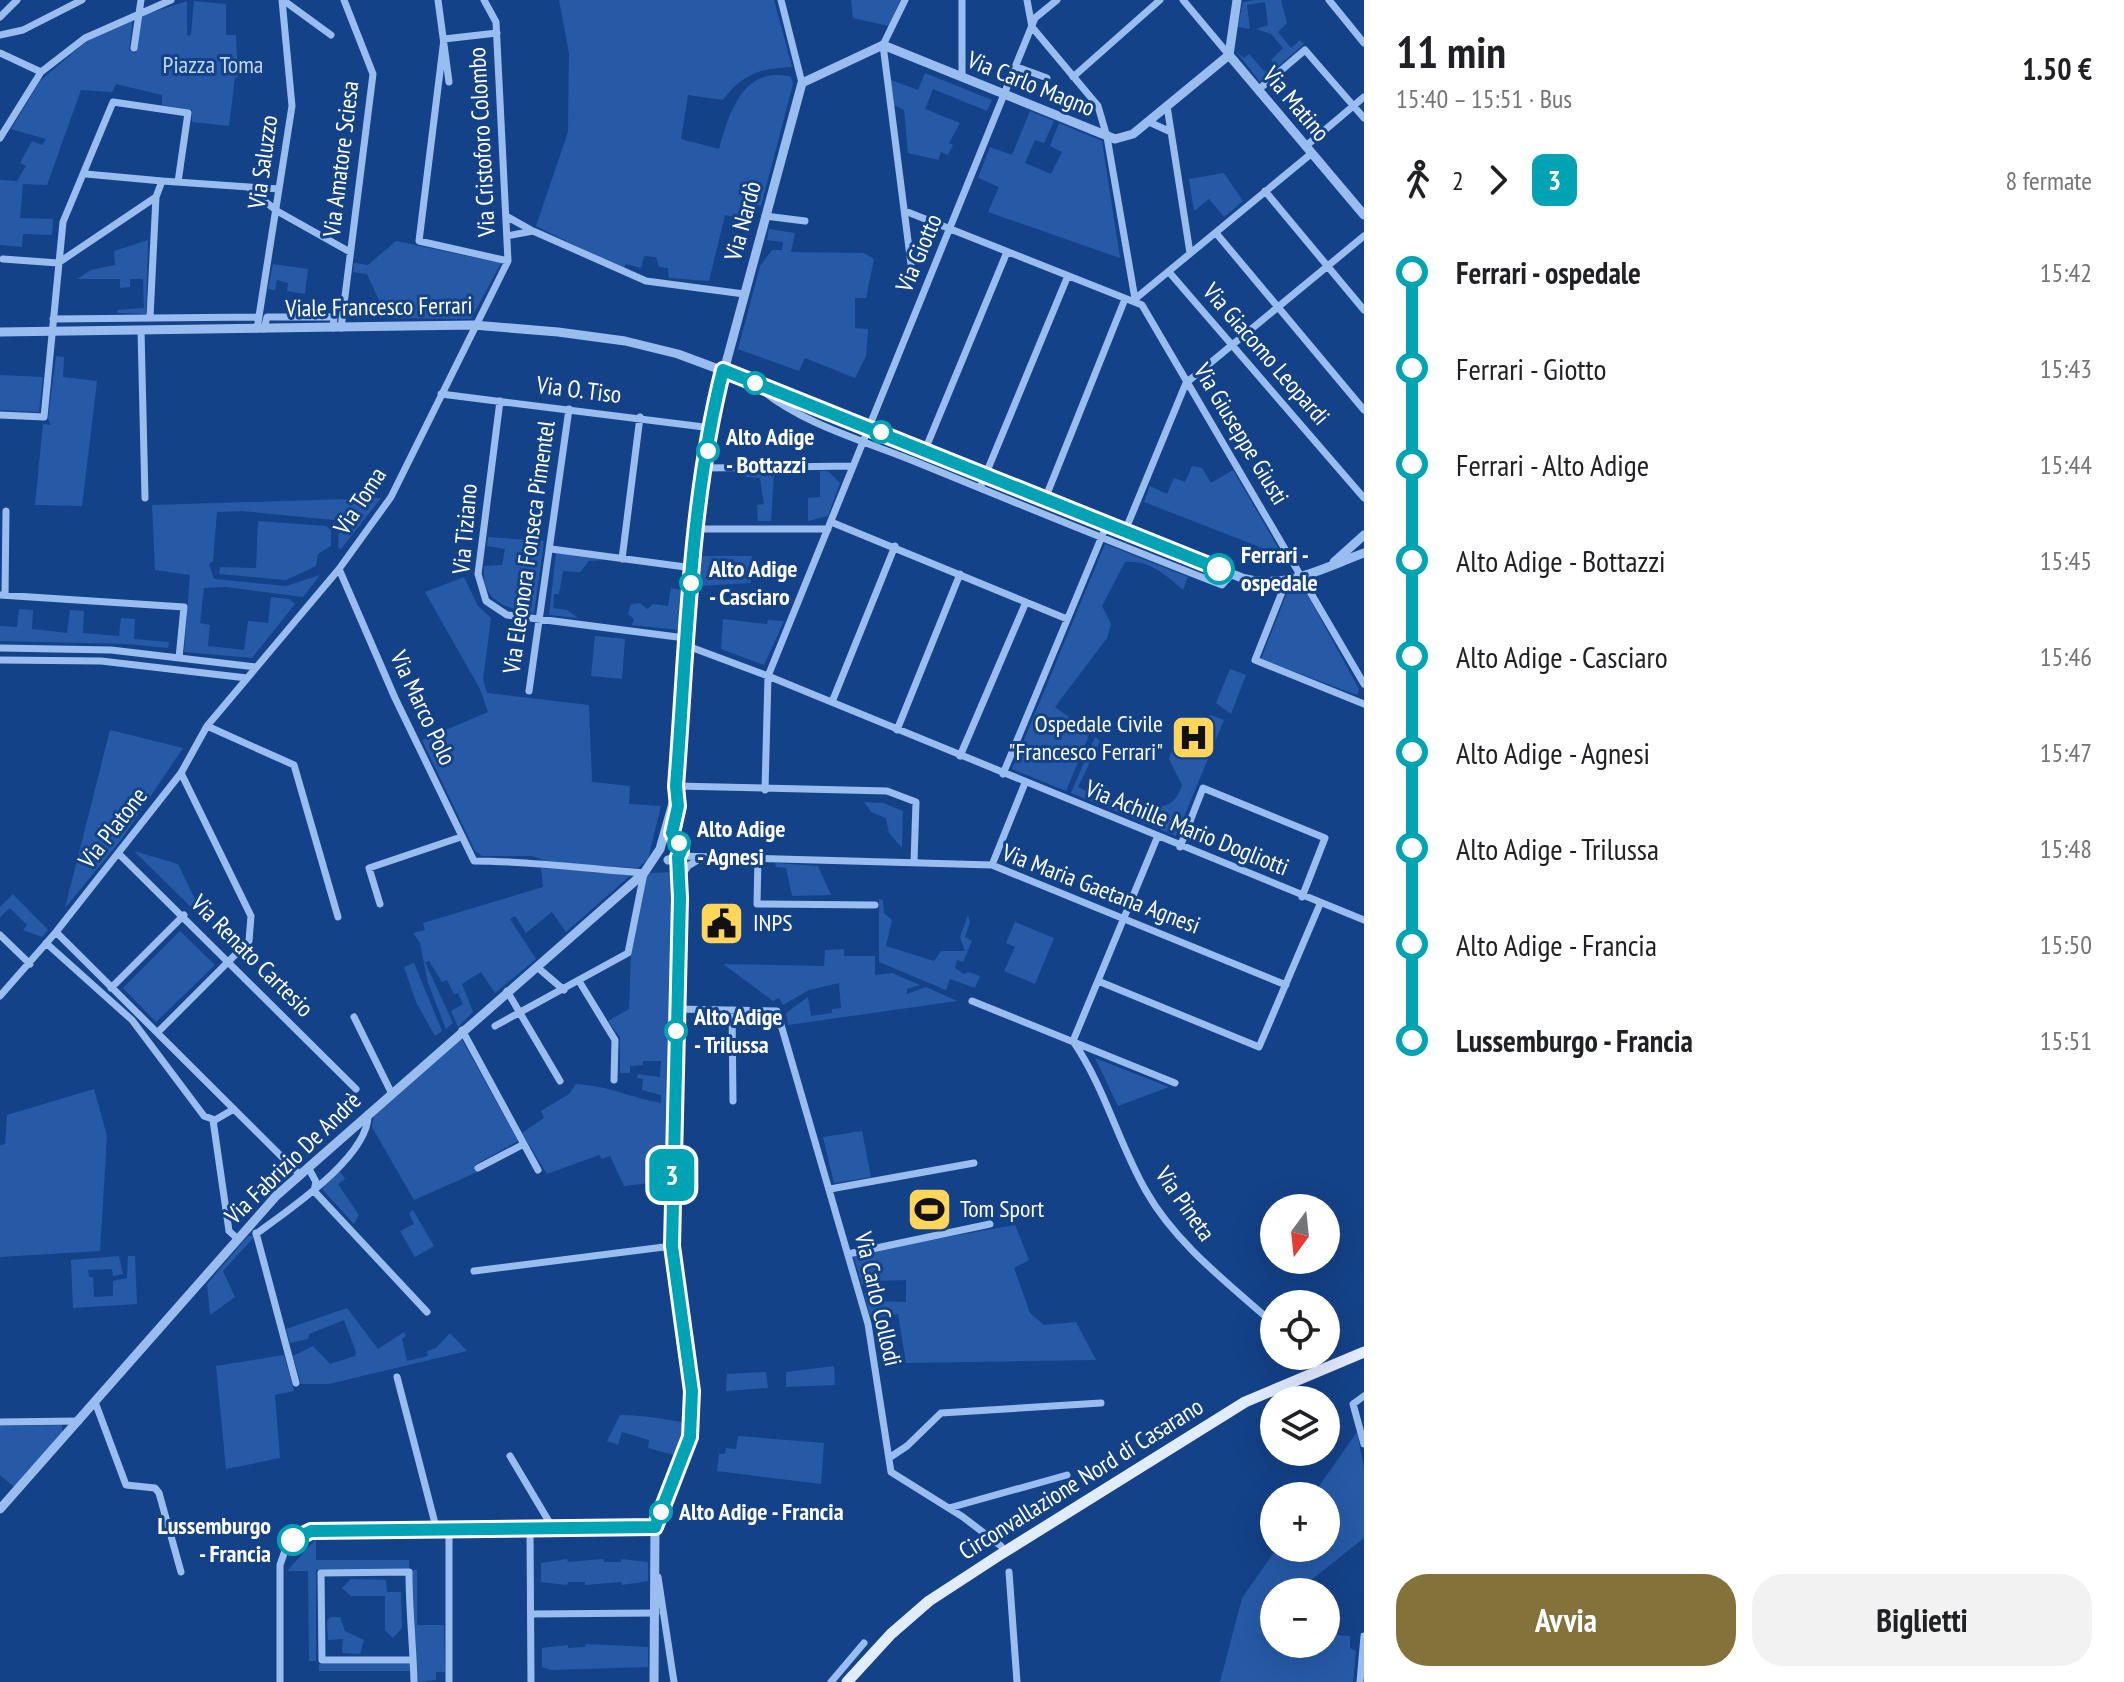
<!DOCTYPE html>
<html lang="it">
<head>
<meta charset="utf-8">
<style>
	:root { --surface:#fff; --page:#f2f2f2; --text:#202124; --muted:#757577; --accent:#84723b }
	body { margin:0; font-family:"PT Sans Narrow",sans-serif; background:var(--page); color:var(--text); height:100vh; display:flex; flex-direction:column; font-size:30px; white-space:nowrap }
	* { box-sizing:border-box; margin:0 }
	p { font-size:26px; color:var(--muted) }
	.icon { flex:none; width:44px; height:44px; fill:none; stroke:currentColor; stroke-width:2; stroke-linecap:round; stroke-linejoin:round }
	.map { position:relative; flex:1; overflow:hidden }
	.drawer { display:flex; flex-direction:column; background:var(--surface); width:760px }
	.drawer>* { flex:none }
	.badge { padding:0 16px; border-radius:12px; font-size:28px; line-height:52px }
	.needle { width:52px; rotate:195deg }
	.fabs { position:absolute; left:1260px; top:1194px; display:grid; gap:16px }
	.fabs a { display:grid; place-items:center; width:80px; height:80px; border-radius:50%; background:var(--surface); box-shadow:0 8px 32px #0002; font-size:40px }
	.map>.badge { position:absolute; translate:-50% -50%; box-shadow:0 0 0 4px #fff }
	.legs { display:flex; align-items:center; gap:12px; height:88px; padding:0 32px; font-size:26px }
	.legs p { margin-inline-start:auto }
	.head { display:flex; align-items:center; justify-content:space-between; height:136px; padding:0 32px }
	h1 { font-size:44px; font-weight:800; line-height:60px }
	.button { display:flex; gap:16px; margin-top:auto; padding:16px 32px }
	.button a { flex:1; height:92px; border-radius:32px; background:var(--accent); color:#fff; font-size:32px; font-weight:800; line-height:92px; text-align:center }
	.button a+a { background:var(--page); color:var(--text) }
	ul { padding:0 32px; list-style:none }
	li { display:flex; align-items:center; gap:28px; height:96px; font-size:30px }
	li i { display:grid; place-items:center; width:12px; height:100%; margin:0 10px; background:currentColor }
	li i::after { content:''; width:20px; height:20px; margin:-10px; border:6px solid; border-radius:50%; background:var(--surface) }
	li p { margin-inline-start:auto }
	li:first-child i { background:linear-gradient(#0000 50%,currentColor 0) }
	li:last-child i { background:linear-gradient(currentColor 50%,#0000 0) }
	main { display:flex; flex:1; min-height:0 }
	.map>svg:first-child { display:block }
	.green { fill:#265aa7 }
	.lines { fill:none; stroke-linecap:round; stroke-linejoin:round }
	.minor { stroke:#9abdef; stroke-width:7 }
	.tertiary { stroke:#9abdef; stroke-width:9 }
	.primary { stroke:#e2ecff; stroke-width:11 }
	.line-1-casing { stroke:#fff; stroke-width:18 }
	.line-1 { stroke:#00a3b4; stroke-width:12 }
	.stop-1-dot { fill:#fff; stroke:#00a3b4; stroke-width:4 }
	.labels { text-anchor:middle; stroke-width:6; stroke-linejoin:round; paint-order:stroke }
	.park-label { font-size:24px; fill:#c0d8fb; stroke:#144288 }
	.street-label { font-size:24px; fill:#fff; stroke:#144288 }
	.stop-label { font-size:24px; font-weight:bold; fill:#fff; stroke:#144288; text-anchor:start }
	.poi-label { font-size:24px; fill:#fff; stroke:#144288; text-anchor:start }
</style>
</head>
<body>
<main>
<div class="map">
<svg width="1364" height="1682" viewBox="0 0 1364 1682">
	<rect width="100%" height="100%" fill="#144288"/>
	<path class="green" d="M559 0H774L792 67C761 68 742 74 723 100L688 95 681 139 719 149C729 113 743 65 791 77L793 84 761 206 743 201 738 218 725 215 709 281 669 278 668 268 659 267 656 257 644 256 641 268 626 264 623 269 536 226 568 132 569 53Z
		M851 0H900L889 26 853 18Z
		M1256 0H1281L1287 23 1278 32 1291 48 1300 40 1304 44 1260 82 1236 51 1244 58 1249 54 1265 72 1274 64 1271 60 1283 48 1271 34 1256 29 1268 25 1265 2 1247 5 1250 29 1238 27 1243 2Z
		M187 1V36L191 35 194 1 226 4V35H236L238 77 235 78 229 126 192 122V110L162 105V95L116 84 112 92 81 90 47 185 23 184 20 218 53 219 52 235 23 234 22 247 0 245V180L17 181 26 166 20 163 32 141 42 145 46 139 11 129 40 81 88 40 133 19 129 50 136 53 141 16Z
		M925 73 992 100 987 111 933 89 925 109 960 123 949 143 953 145 948 155 941 152 938 160 908 153 904 110 894 105 891 80 918 90Z
		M1030 111 1054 121 1044 143 1035 140 1025 163 1051 174 1062 152 1050 146 1059 123 1102 141 1120 258 988 212 999 187 978 178 990 147 1012 155Z
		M1224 173 1243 201 1224 217 1209 199 1194 211 1189 179Z
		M769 229 795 233 791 252 864 253 874 259 866 298H855V328L868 329 866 356 855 378 805 358 799 371 738 349 760 266 772 250H782L783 242 767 240Z
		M148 240 146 314 118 313 117 310 144 308 143 279H130V287L120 288V279H77L91 270 115 265 114 251Z
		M396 241 501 263 471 319 387 318 367 274 353 272 354 263 368 265Z
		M273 264 308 269 305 294 287 291 288 283 277 280 275 290 268 289Z
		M56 356 64 357 63 377 97 381 82 506 35 505 43 424 51 425 48 419Z
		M0 375 43 377 39 412 0 410Z
		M1192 466 1202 468 1211 483 1233 470 1283 556 1144 502 1150 486 1167 494 1174 478 1185 482Z
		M820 471H828L840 483 828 516 808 521V498L820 497Z
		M746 472H774L771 521H758L757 505 764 504 760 478 746 477Z
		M381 498 341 549 338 548 339 525 334 520 242 511 217 512 213 561 209 564 214 579 286 586 320 575 303 597 226 587 204 588 200 623 210 625 208 646 244 650 248 621 268 623 271 597 289 599 295 604 252 658 184 652 190 575 155 570 152 505Z
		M258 521 326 526 331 530V546L318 554 316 566 286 580 219 574 220 567 256 568Z
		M488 537 544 541 534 613C504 608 481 601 484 566L502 565 505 549 487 546Z
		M1105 544 1188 577 1183 590C1165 574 1149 560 1125 562L1102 606 1111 624 1107 638 1055 707 1086 729 1088 738 1066 791 1012 769Z
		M556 553 604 560 589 561 580 572 563 571 559 594H554L553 608 567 610 578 618 549 615Z
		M701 556H752L751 583 698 586Z
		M464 577 478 606 491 618 483 679 487 693 589 705 592 782 630 786 629 804 661 806 648 859 638 868 553 863 532 856H482L475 851 422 740 488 712 480 689 425 592Z
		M1301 583 1359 689 1357 695 1261 659 1289 588Z
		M671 588 683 590 679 630 632 625 634 619 628 614 631 604 640 603 647 609 653 604 668 606Z
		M19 609 33 610 32 629 67 633 70 610 84 611 83 633 119 636 121 618 135 619 134 639 169 642 168 648 126 644 0 641V626L17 627Z
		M723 619 767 624 768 620 784 621 764 665 721 649Z
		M595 636 625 639 622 679 591 676Z
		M1230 669 1246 675 1231 714 1216 703Z
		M1211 715 1224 720 1176 836 1071 793 1095 737 1100 741 1078 787C1101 799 1114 801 1138 805 1159 808 1174 810 1182 785L1169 759 1171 753Z
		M110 730 183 748 121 840 65 908Z
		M864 802 883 803 903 811 902 848 889 833 886 818 871 812Z
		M134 851 178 864 206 922Z
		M775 863 818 866 831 895 792 896 786 868 776 867Z
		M541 868 632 874 566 932 552 912 526 933 515 916 510 919 536 959 495 993 481 972 462 984 473 1012 458 1027 451 1011 463 1004 458 993 454 994 447 980 442 982 429 961 425 962 453 1023 446 1029 428 983 420 943 413 933 425 930 423 923 543 887Z
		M673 872 665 1181 624 1186 610 1156 602 1159 599 1155 547 1174 522 1133 544 1118 541 1111 569 1094 576 1084C609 1086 629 1097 661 1103V1095L642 1090 643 1079 637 1078 638 1074 660 1077 661 1061H643V1065L630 1066V1073H620V1037L608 1021 629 1009 631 953 646 877 651 873Z
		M13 894 48 930 42 937 23 930 27 925 10 908 0 917V907Z
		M879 899 883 900 884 913 892 920 886 946 934 961 941 951H965L960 937 968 915 970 922 965 937 972 941 963 962 957 960 955 968 964 974 969 972 980 976 975 988 950 979 946 990 879 962Z
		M1015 922 1054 938 1035 984 1004 971 1015 947 1006 943Z
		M180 931 215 965 156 1022 123 988Z
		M844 949V956H875V975L892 973 920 985 907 989V994L926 987 957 1001 788 1025 786 1013 808 997 811 1016 832 1013V1009L841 1008 839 983 809 990 783 1005 779 998 773 1001 723 964 824 966 825 950Z
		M414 963 442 1031 435 1036 416 1002 404 967Z
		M461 1038 518 1141 475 1165 477 1172 414 1200 372 1127 374 1112Z
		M1095 1058 1169 1087 1118 1106Z
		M94 1089 107 1136 100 1251 0 1257V1145L5 1144 7 1115Z
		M862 1131 871 1177 834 1183 823 1137Z
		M340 1171 345 1179 338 1184 359 1215 354 1224 322 1189Z
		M413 1210 434 1246 415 1257 400 1231 414 1224 409 1213Z
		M1015 1225 1029 1260 1014 1268 1030 1313 1044 1325 1076 1322 1096 1360 906 1363 898 1314 871 1319 864 1293 877 1291 880 1301 906 1302V1280L877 1281 876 1284 862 1285 853 1254Z
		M248 1236H255L223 1271 235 1297 210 1315 207 1284Z
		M119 1256 123 1274 113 1276 112 1269 88 1270 89 1277H93L94 1297 113 1296V1281L127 1278 128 1256H135L137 1304 73 1308 71 1260Z
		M347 1308 378 1349 404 1332 406 1336 402 1339 407 1361 428 1356 427 1351 436 1348 450 1333 467 1351 329 1384H301L293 1356 313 1346 330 1364 355 1356 356 1352 344 1320 309 1334 308 1339 290 1343 286 1329Z
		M284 1355 294 1391 275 1395 280 1458 226 1469 216 1366Z
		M834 1366 835 1385 786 1387V1372Z
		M766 1372 768 1388 726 1391 727 1374Z
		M620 1415C642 1415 664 1419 687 1423L678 1456 648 1448 649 1440 622 1432 618 1445 607 1441Z
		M62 1425V1434L14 1487 0 1475V1426Z
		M1357 1432 1364 1468V1538L1296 1592H1274V1644H1326V1634L1350 1636V1648L1356 1651 1353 1682H1220L1242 1598 1277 1548H1326V1496H1312Z
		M738 1436 824 1443 821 1484 717 1471 719 1454H725L726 1448 736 1449Z
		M316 1539V1560H409V1570H316V1661H309L308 1571H287Z
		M567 1559 568 1562 603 1559 604 1562H621V1559L648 1562V1581L622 1585 621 1582 585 1585V1582H568L567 1585 541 1582V1563Z
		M412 1570H417V1625H444L445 1672H436V1680L417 1682Z
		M351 1579 386 1580 387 1592H401L402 1628 393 1638 385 1630V1596H351L342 1588Z
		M331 1617H340L345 1631 364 1640 360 1654 342 1653 343 1639 328 1640 327 1621Z
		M586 1644 648 1647V1667L551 1670 542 1667V1648L568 1645V1648L585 1647Z
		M319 1664H410V1671H319Z"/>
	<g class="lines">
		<path class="minor" d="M283 0 331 35
			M438 0 449 82
			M781 0 802 83
			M905 0 883 45 911 264
			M1027 0 1032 27 1098 106 1107 137 1135 299 1312 153
			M1183 0 1229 55
			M1329 0 1364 43
			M0 17 17 0
			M0 35 23 30 82 0
			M444 39 419 241 508 261
			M444 39 497 33
			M134 48 141 0
			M0 53 41 72
			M1017 67 1047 78
			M962 77V0
			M1073 77 1160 0
			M1258 90 1305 50 1364 118
			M1167 106 1190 253
			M1149 122 1171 132
			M0 138 41 72 85 38 171 0
			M1306 146 1364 97
			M86 174 162 181
			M251 190 277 211 350 252
			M1265 191 1364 310
			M905 211 1142 305 1364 684
			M506 216 531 230
			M765 216 805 221
			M1216 233 1364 410
			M507 236 533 231 646 281 744 294
			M3 259 58 263 156 197 162 181 279 189
			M1169 272 1364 498
			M150 317 156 197
			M53 319 259 317
			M341 328 373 74 344 0
			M257 329 292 106 282 0
			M264 329 267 317H334L333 328
			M141 330 145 498
			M757 386C802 425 866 441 921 464 1021 505 1121 546 1222 585L1232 574
			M441 394 712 428
			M500 401 478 574 486 601 507 615 685 638
			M0 415 44 417 63 222 113 102 188 113 178 182
			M925 450 1007 252
			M706 468 852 466
			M980 488 1067 278
			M1045 499 1125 299
			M831 522 1067 619
			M698 529H828
			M1125 531 1186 383 1364 236
			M551 549 693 568
			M622 559 640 417
			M339 569 395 698 474 861C531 861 587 869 644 873L628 953 495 1026
			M1286 582 1255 660 1364 704
			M0 595 184 607 179 658
			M5 595 6 511
			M685 645 768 676 1364 920
			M0 648 111 650 256 667
			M0 660 101 661 247 678
			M529 691 569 409
			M832 702 895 546
			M207 726 294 765 338 917
			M897 730 960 574
			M960 756 1026 602
			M1003 774 1107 524
			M676 786 887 791 916 802 914 862
			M765 790 768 676 1035 18 1057 0
			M1157 838 1073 1041C1105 1088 1118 1142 1146 1191 1176 1244 1229 1284 1274 1324
			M1180 847 1203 788 1325 838 1302 897
			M118 853 356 1089
			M679 856 992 865 1286 985
			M758 857 757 904 875 905
			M992 865 1025 783
			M680 878 688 866 701 858
			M380 904 369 868 461 837
			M56 932 299 1174
			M0 935 30 964
			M46 943 132 1020 204 1116 215 1120 234 1109
			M537 967 564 990
			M579 981 615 1040 614 1080
			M1098 981 1259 1047 1320 904
			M111 988 184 915
			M507 991 560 1081
			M0 996 56 932 181 773 207 726 339 569 391 497 508 261 496 22 484 0
			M972 1001 1175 1083
			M676 1009 777 1011 868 1324 891 1472 963 1517 1001 1546
			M732 1010 733 1101
			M354 1017 391 1092
			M462 1030 538 1170
			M158 1032 249 941 251 916 181 773
			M213 1120 229 1231 238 1239
			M308 1167 316 1182 314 1191 427 1312
			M478 1168 524 1144
			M830 1189 974 1163
			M256 1233 296 1383
			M256 1234C288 1210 370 1156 368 1114
			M848 1254 990 1224
			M474 1271 672 1246
			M397 1377 437 1531
			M1364 1396 1353 1404 1364 1444
			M95 1402 126 1485 155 1488 159 1493 181 1572
			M0 1422 79 1421
			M510 1456 554 1530
			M889 1458 907 1446 941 1413 1101 1403
			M949 1508 1067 1475
			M449 1531V1682
			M530 1531 531 1682
			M1009 1572 1017 1682
			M658 1577 674 1682
			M532 1614 656 1613
			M413 1660H322L321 1573 409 1572C409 1610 413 1644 414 1682
			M280 1682V1565L288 1542 311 1531 655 1527
			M831 1682 864 1643
			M1360 1682 1364 1636"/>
		<path class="tertiary" d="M1229 55 1364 215
			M1229 55 1237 0
			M0 332 473 325 558 332 625 341 678 354 831 411 1242 578C1286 590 1323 568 1364 553
			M1334 562 1364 535
			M676 841C669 826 679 812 675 796 682 660 695 523 719 389L802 83 883 45 1115 139 1133 134 1229 55
			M668 860 678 857 680 845 672 839
			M0 1509 276 1196 644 873 660 849 675 796
			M654 1682 655 1527 690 1437 692 1391 672 1246 680 898 678 857"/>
		<path class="primary" d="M847 1682 891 1634 929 1601 998 1556 1245 1402 1364 1352"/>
	</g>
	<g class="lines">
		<defs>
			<path id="line-1" d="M293 1540 311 1531 655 1527 690 1437 692 1391 672 1246 680 898 678 857 681 851 672 833 678 806 676 786C687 649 689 504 723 370L1219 569"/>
		</defs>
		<use href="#line-1" class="line-1-casing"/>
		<use href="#line-1" class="line-1"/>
	</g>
	<defs>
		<symbol id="hospital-square" viewBox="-11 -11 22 22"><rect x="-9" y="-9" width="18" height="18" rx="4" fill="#ffd658" stroke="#144288"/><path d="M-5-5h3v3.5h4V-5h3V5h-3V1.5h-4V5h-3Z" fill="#111"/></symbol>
		<symbol id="civic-square" viewBox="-11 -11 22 22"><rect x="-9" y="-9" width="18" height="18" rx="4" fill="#ffd658" stroke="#144288"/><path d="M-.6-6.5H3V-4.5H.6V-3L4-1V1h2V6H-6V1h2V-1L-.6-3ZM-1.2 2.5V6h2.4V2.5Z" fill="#111"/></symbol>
		<symbol id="stadium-square" viewBox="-11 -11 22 22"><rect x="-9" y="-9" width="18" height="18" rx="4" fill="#ffd658" stroke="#144288"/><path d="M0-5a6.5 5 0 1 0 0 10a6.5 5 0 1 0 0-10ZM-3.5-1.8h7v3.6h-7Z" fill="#111"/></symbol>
	</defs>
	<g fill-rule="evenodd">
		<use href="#hospital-square" x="1168" y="712" width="51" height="51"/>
		<use href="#civic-square" x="696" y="898" width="51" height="51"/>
		<use href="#stadium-square" x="904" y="1184" width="51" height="51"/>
	</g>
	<g class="stop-1-dot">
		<circle cx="755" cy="383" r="10"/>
		<circle cx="881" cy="432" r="10"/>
		<circle cx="708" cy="451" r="10"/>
		<circle cx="1219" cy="569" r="14"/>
		<circle cx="691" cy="583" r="10"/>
		<circle cx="679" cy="843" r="10"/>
		<circle cx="676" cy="1031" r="10"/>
		<circle cx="661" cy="1512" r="10"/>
		<circle cx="293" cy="1540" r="14"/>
	</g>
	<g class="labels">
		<g class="park-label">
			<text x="213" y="73">Piazza Toma</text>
		</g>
		<g class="street-label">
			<text transform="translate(1031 84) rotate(22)" y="8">Via Carlo Magno</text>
			<text transform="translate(1296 104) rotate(50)" y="8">Via Matino</text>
			<text transform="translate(482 142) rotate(-93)" y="8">Via Cristoforo Colombo</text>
			<text transform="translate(341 159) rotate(-83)" y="8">Via Amatore Sciesa</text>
			<text transform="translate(263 162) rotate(-82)" y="8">Via Saluzzo</text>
			<text transform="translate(743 221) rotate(-75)" y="8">Via Nardò</text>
			<text transform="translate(919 253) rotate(-67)" y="8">Via Giotto</text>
			<text transform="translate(379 307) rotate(-1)" y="8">Viale Francesco Ferrari</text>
			<text transform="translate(1266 354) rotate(49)" y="8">Via Giacomo Leopardi</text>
			<text transform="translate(579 390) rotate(7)" y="8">Via O. Tiso</text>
			<text transform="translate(1241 434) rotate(59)" y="8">Via Giuseppe Giusti</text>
			<text transform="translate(360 501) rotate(-57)" y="8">Via Toma</text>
			<text transform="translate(465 529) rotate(-85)" y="8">Via Tiziano</text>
			<text transform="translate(529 547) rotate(-82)" y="8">Via Eleonora Fonseca Pimentel</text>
			<text transform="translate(423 708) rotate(65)" y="8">Via Marco Polo</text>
			<text transform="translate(113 828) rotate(-52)" y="8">Via Platone</text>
			<text transform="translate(1187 828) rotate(22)" y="8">Via Achille Mario Dogliotti</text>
			<text transform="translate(1101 889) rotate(21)" y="8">Via Maria Gaetana Agnesi</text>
			<text transform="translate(252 956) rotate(45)" y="8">Via Renato Cartesio</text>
			<text transform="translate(293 1158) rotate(-44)" y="8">Via Fabrizio De Andrè</text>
			<text transform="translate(1185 1204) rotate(55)" y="8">Via Pineta</text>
			<text transform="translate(878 1299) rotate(77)" y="8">Via Carlo Collodi</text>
			<text transform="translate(1081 1479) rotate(-32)" y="8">Circonvallazione Nord di Casarano</text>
		</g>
		<g class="stop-label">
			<text x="726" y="445">Alto Adige<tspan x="726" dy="28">- Bottazzi</tspan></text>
			<text x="1241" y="563">Ferrari -<tspan x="1241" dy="28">ospedale</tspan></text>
			<text x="709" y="577">Alto Adige<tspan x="709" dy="28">- Casciaro</tspan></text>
			<text x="697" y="837">Alto Adige<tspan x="697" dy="28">- Agnesi</tspan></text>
			<text x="694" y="1025">Alto Adige<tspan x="694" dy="28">- Trilussa</tspan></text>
			<text x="679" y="1520">Alto Adige - Francia</text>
			<text x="271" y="1534" text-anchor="end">Lussemburgo<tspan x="271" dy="28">- Francia</tspan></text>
		</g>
		<g class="poi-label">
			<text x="1163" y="732" text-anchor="end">Ospedale Civile<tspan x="1163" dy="28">"Francesco Ferrari"</tspan></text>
			<text x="753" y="931">INPS</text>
			<text x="960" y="1217">Tom Sport</text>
		</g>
	</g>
</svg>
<div class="fabs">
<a><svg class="needle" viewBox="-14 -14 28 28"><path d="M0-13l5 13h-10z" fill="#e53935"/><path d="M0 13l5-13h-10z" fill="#757577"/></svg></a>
<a><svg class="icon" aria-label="locate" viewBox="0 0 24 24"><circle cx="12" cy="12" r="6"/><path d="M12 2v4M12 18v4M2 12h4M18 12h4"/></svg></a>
<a><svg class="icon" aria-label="layers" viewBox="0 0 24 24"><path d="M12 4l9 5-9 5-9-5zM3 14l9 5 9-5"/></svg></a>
<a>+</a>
<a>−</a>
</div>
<b class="badge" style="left:672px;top:1175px;background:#00a3b4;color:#fff">3</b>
</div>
<section class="drawer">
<div class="head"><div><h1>11 min</h1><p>15:40 – 15:51 · Bus</p></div><b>1.50 €</b></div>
<div class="legs"><svg class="icon" aria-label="walk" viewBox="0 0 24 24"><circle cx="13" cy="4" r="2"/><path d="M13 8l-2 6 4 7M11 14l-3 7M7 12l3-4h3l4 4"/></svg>2<svg class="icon" aria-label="forward" viewBox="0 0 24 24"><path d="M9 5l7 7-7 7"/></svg><b class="badge" style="background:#00a3b4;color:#fff">3</b><p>8 fermate</p></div>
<ul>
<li><i style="color:#00a3b4"></i><b>Ferrari - ospedale</b><p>15:42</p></li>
<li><i style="color:#00a3b4"></i><span>Ferrari - Giotto</span><p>15:43</p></li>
<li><i style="color:#00a3b4"></i><span>Ferrari - Alto Adige</span><p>15:44</p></li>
<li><i style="color:#00a3b4"></i><span>Alto Adige - Bottazzi</span><p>15:45</p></li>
<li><i style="color:#00a3b4"></i><span>Alto Adige - Casciaro</span><p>15:46</p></li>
<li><i style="color:#00a3b4"></i><span>Alto Adige - Agnesi</span><p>15:47</p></li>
<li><i style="color:#00a3b4"></i><span>Alto Adige - Trilussa</span><p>15:48</p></li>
<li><i style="color:#00a3b4"></i><span>Alto Adige - Francia</span><p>15:50</p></li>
<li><i style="color:#00a3b4"></i><b>Lussemburgo - Francia</b><p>15:51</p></li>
</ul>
<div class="button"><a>Avvia</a><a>Biglietti</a></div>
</section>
</main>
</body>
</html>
